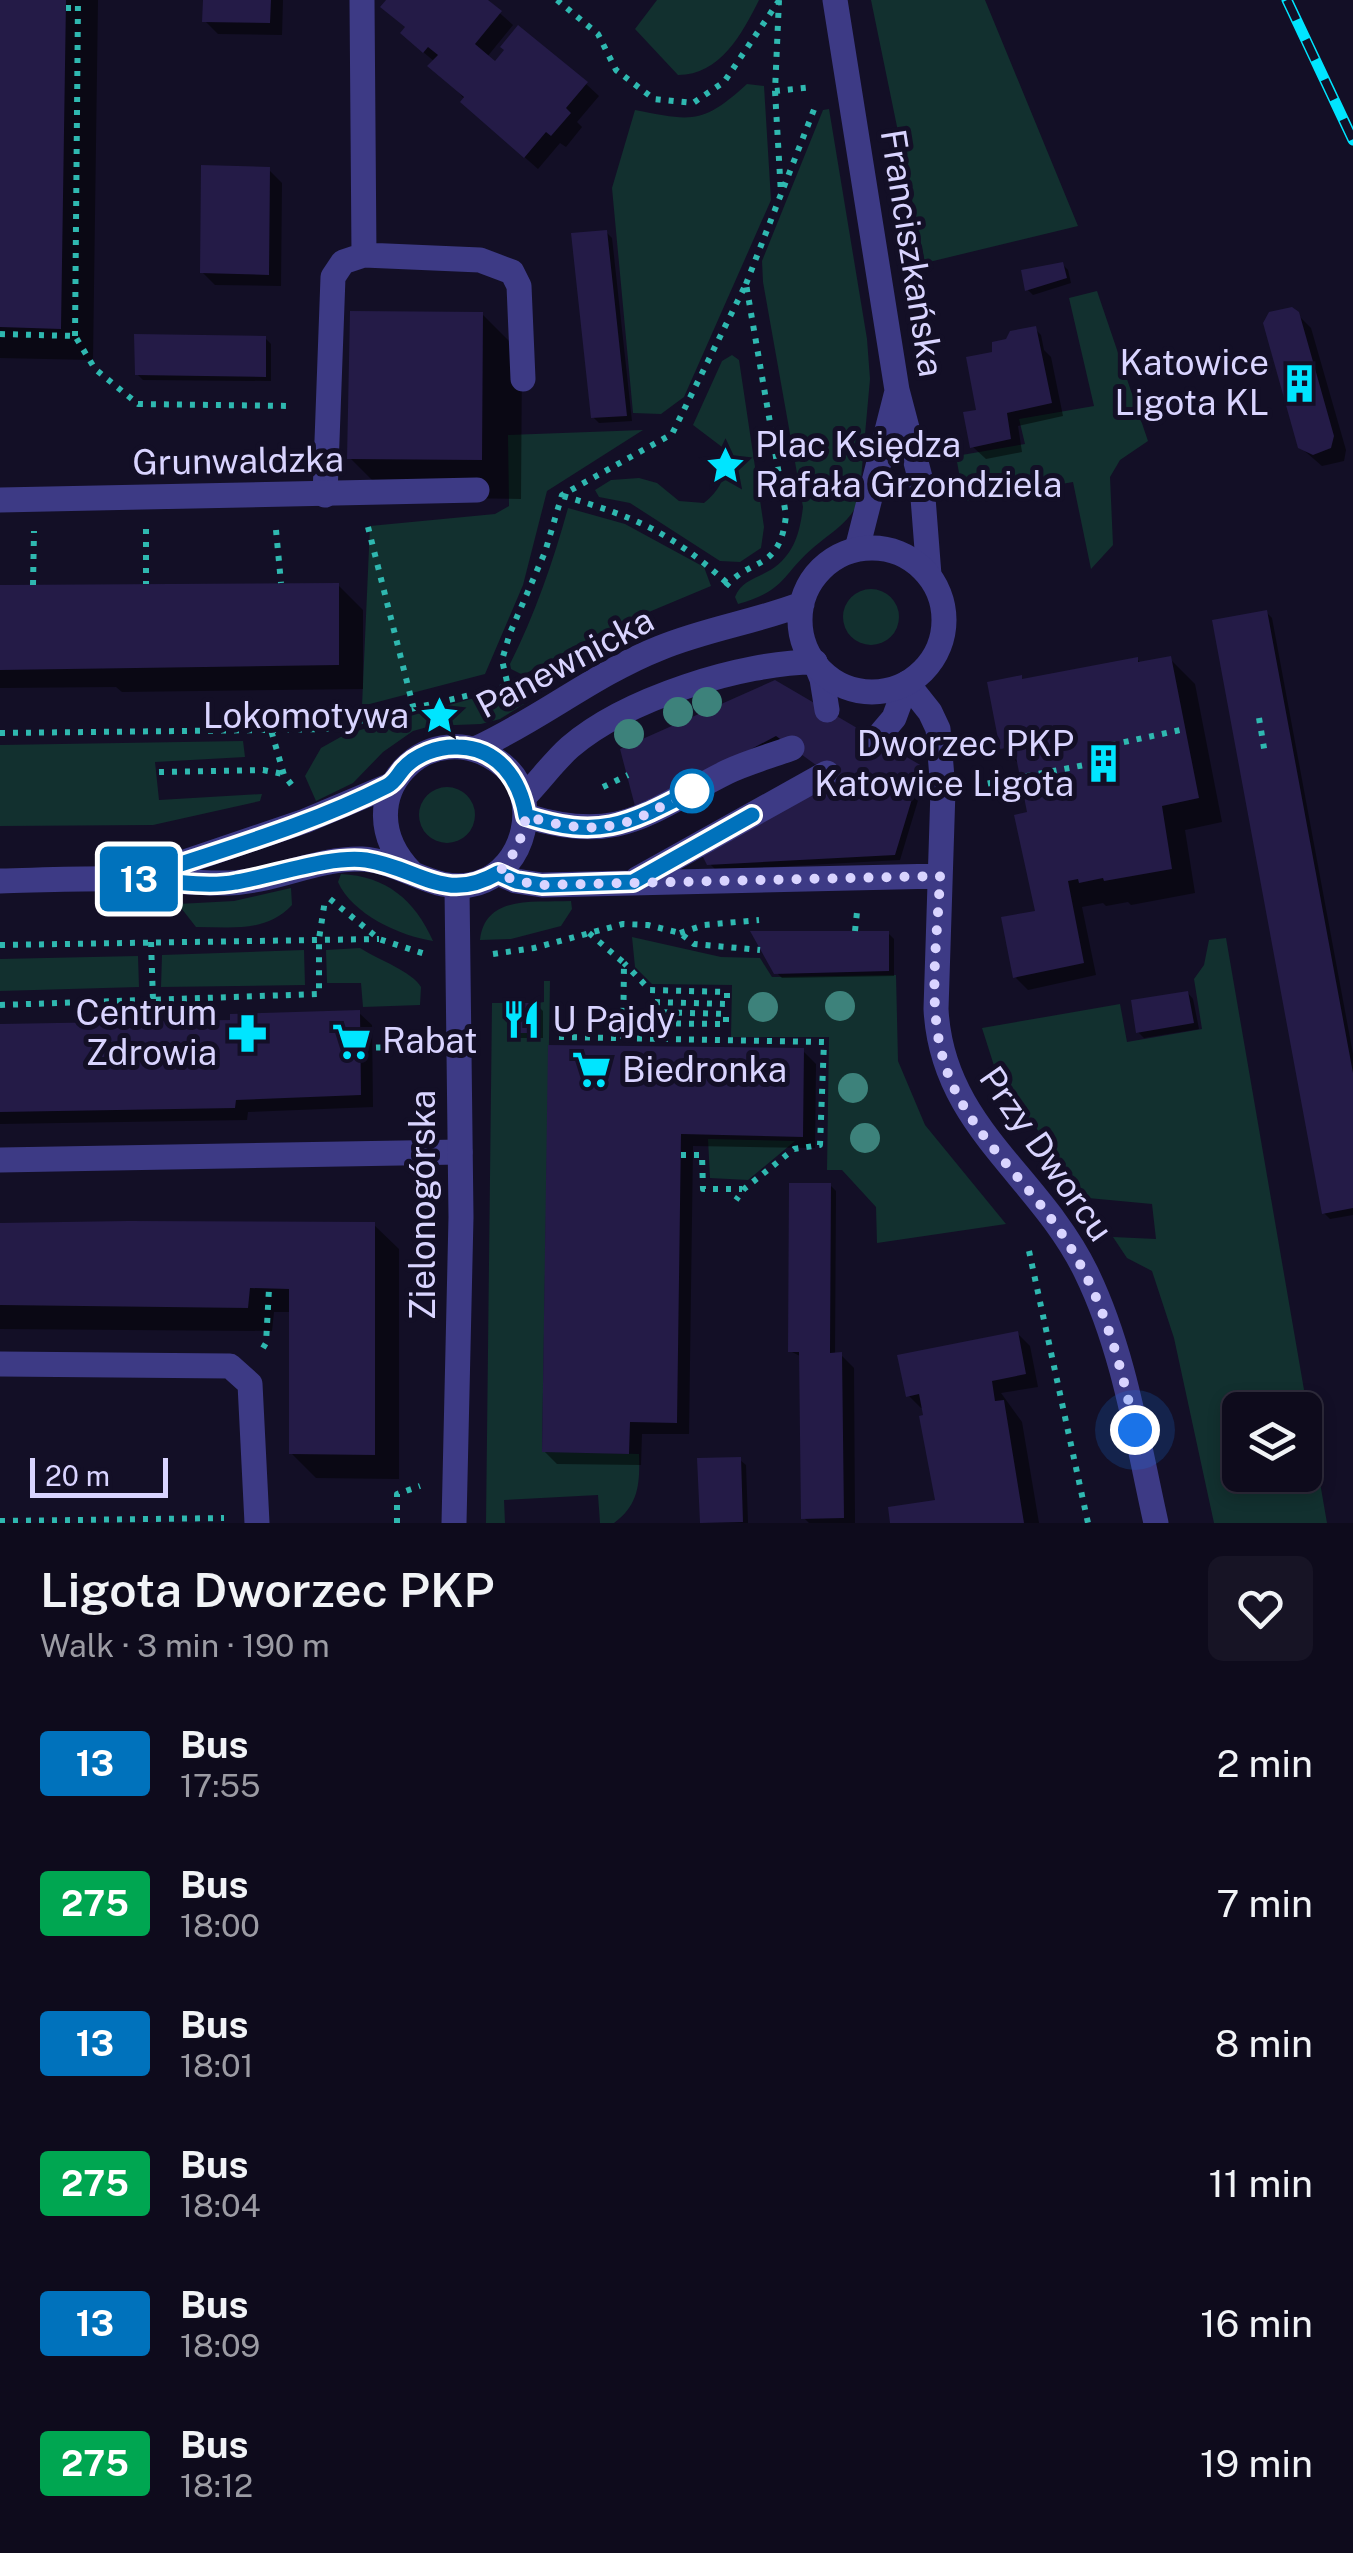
<!DOCTYPE html>
<html lang="en">
<head>
<meta charset="utf-8">
<style>
	:root { --surface:#0e0b1c; --page:#171425; --text:#f1f3f6; --muted:#9b9ba3; --line:#2e2b3b }
	body { margin:0; font-family:"Public Sans",sans-serif; background:var(--page); color:var(--text); height:100vh; display:flex; flex-direction:column; font-size:38px; white-space:nowrap }
	* { box-sizing:border-box; margin:0 }
	p { font-size:32px; color:var(--muted) }
	.icon { flex:none; width:55px; height:55px; fill:none; stroke:currentColor; stroke-width:2; stroke-linecap:round; stroke-linejoin:round }
	.map { position:relative; height:1523px; overflow:hidden }
	.side { display:flex; flex-direction:column; background:var(--surface); flex:1 }
	.side>* { flex:none }
	.badge { padding:0 20px; border-radius:8px; font-size:35px; line-height:65px }
	.tools { position:absolute; left:1222px; top:1392px; display:grid; gap:20px }
	.tools a { display:grid; place-items:center; width:100px; height:100px; border-radius:15px; background:var(--surface); box-shadow:0 5px 15px #0003,0 0 0 2px var(--line); font-size:50px }
	.scale { position:absolute; left:30px; bottom:25px; width:138px; box-sizing:border-box; padding-left:10px; border:5px solid #d9d4ff; border-top:0; font-size:28px; line-height:35px; white-space:nowrap; color:#d9d4ff; -webkit-text-stroke:8px #130f26; paint-order:stroke }
	.you { position:absolute; width:50px; height:50px; margin:-25px; border:8px solid #fff; border-radius:50%; background:#1a73e8; box-shadow:0 0 0 15px #1a73e833 }
	.map>.badge { position:absolute; translate:-50% -50%; box-shadow:0 0 0 5px #fff }
	.round { display:grid; place-items:center; flex:none; width:105px; height:105px; border-radius:15px; background:var(--page) }
	.headline { display:flex; align-items:center; justify-content:space-between; height:170px; padding:0 40px }
	h1 { font-size:48px; font-weight:600; line-height:75px }
	ul { padding:0; list-style:none }
	li { display:flex; align-items:center; gap:30px; height:140px; padding:0 40px }
	li div { flex:1 }
	li b { display:block; font-size:38px }
	li em { font-style:normal }
	li .badge { min-width:110px; font-weight:700; text-align:center }
	.map>svg:first-child { display:block }
	.green { fill:#12302f; fill-rule:evenodd }
	.shadow { fill:#0007 }
	.building { fill:#241b47 }
	.lines { fill:none; stroke-linecap:round; stroke-linejoin:round }
	.path { stroke:#2fb8b0; stroke-width:6; stroke-dasharray:5 8; stroke-linecap:butt }
	.service { stroke:#3d3a85; stroke-width:25 }
	.minor { stroke:#3d3a85; stroke-width:25 }
	.tertiary { stroke:#3d3a85; stroke-width:25 }
	.rail-casing { stroke:#00e5ff; stroke-width:11 }
	.rail { stroke:#130f26; stroke-width:8; stroke-dasharray:22; stroke-linecap:butt }
	.tree { fill:#3d827b }
	.line-casing { stroke:#fff; stroke-width:22 }
	.line { stroke:#0072bc; stroke-width:15 }
	.walk { stroke:#d9d4ff; stroke-width:10; stroke-dasharray:0 18 }
	.stop-dot { fill:#fff; stroke:#0072bc; stroke-width:5 }
	.labels { text-anchor:middle; stroke-width:10; stroke-linejoin:round; paint-order:stroke }
	.street-label { font-size:35px; fill:#d9d4ff; stroke:#130f26 }
	.poi-label { font-size:35px; fill:#d9d4ff; stroke:#130f26; text-anchor:end }
</style>
</head>
<body>
<div class="map">
<svg width="1353" height="1523" viewBox="0 0 1353 1523">
	<rect width="100%" height="100%" fill="#130f26"/>
	<path class="green" d="M657 0H759C742 34 720 75 678 75L635 29Z
		M871 0H985L1078 226 925 263Z
		M747 84 764 86 771 200 684 397 661 414 633 413 612 188 635 110C692 121 702 125 747 84Z
		M829 109 867 339 870 379 859 501C848 524 833 531 814 547 782 574 786 591 738 604L735 597C742 579 760 578 775 567 795 552 800 531 803 507L763 282 762 261 823 110Z
		M1097 291 1148 441 1120 460 1110 477 1113 545 1091 569 1073 482 964 501 956 456 1025 444 1019 419 1094 406 1069 298Z
		M732 355 739 360 764 527 761 548 740 562 720 561 630 503 599 497 595 490 611 480 639 478 657 483 679 501 704 503C725 486 727 472 722 447L693 425 722 361Z
		M643 430 547 491 523 585 485 674 362 706 370 526 495 514 509 506 508 435Z
		M568 508 625 524 704 567 711 586 601 632 523 675 511 669 510 664C535 614 553 562 568 508Z
		M843 617a28 28 0 1 1 56 0a28 28 0 1 1-56 0Z
		M485 695 504 696 524 704 500 719 481 724 431 726 413 731 383 752 353 783 316 801 305 776 321 748 346 734Z
		M243 741 245 757 155 762 159 800 262 794 260 801 153 825 0 826V745Z
		M419 815a28 28 0 1 1 56 0a28 28 0 1 1-56 0Z
		M341 874C386 876 415 900 433 941 400 936 352 914 338 882Z
		M291 888 292 905C266 933 231 927 196 927L178 904 234 901Z
		M571 901 572 909 561 926 511 939 480 940C485 894 535 903 571 901Z
		M632 937 721 957 760 958 772 977 896 975 898 1061 925 1125 1006 1224 877 1243 876 1207 842 1170H827L829 1037H731L732 985 652 984 635 967Z
		M1226 938 1327 1523H1214L1174 1338 1152 1271 1127 1258 1113 1237 1156 1239 1152 1204 1088 1198 997 1075 982 1028 1120 1004 1127 1042 1202 1029 1194 979 1204 965 1209 940ZM1305 1410V1475H1240V1410Z
		M360 948C377 959 413 972 421 987L420 1005 363 1007 361 983H327L326 950Z
		M304 950 305 985 161 987 162 955Z
		M138 956 139 987 0 991V959Z
		M544 981H550L542 1451 639 1454C640 1483 639 1505 614 1523H600L598 1495 504 1500 505 1523H486L492 1003H508V1033H538V1003L544 1002Z
		M708 1139 795 1141 748 1180 710 1178Z"/>
	<path class="shadow" d="M0 0H98L93 360 0 358Z
		M205 0H283L282 35 218 34 205 21Z
		M390 0H485L513 25 487 57 495 65 586 84 599 96 577 122 582 127 566 147 560 143 538 169 476 114 435 62 416 46Z
		M269 170 282 183 281 286 215 285 202 272Z
		M606 232 612 238 632 421 599 423 593 417Z
		M1062 264 1068 270 1071 283 1033 295 1027 289Z
		M482 314 522 354 521 499 389 497 350 458Z
		M1297 314 1311 328 1346 450 1344 461 1322 466 1300 447Z
		M1035 329 1041 335 1044 350 1051 357 1063 416 1018 426 1022 452 986 459 973 447 994 354Z
		M265 338 271 344V381L143 380 137 374Z
		M338 585 363 610V689L122 692 116 687 0 688V588Z
		M1266 612 1272 618 1353 1054V1215L1330 1219 1324 1213Z
		M1137 659 1142 664 1170 659 1195 684 1222 822 1185 830 1195 893 1131 905 1128 902 1106 906 1103 903 1082 907 1096 975 1028 990 1015 977 1037 913 1017 817 1029 814 1020 765 1003 748 1021 678 1024 681Z
		M775 683 926 774 900 860 716 870 710 864 830 774 784 740 638 808Z
		M888 933 894 939V976L782 978 776 972Z
		M1188 993 1193 999 1199 1029 1144 1038 1138 1032Z
		M537 1005 543 1011V1038H516L510 1032Z
		M359 1013 372 1025 373 1107 248 1112 247 1120 0 1124V1027L232 1022Z
		M550 1047 803 1051 816 1064 815 1148 693 1146 689 1434H642L641 1465 557 1464 544 1451Z
		M830 1185 836 1191 835 1355H841L854 1368 855 1523H809L804 1518 802 1357 790 1351Z
		M374 1225 399 1249V1479L316 1478 291 1453V1312H274L272 1331 0 1329V1226Z
		M1017 1333 1030 1346 1038 1387 1001 1393 1022 1422 1039 1523H893L938 1502 925 1408H921L908 1395Z
		M740 1460 746 1465 748 1523H703Z"/>
	<path class="building" d="M0 0H66L61 329 0 327Z
		M203 0H271L270 23 202 22Z
		M386 0H488L502 11 475 44 495 61 504 50 500 47 518 25 588 82 566 108 571 113 551 136 546 132 524 158 460 102 464 97 427 66 438 55 428 47 423 53 400 33 405 27 380 7Z
		M201 165 270 167 269 275 200 273Z
		M607 230 627 416 591 418 571 233Z
		M1063 262 1067 278 1025 291 1021 270Z
		M1292 307 1299 312 1334 436 1331 448 1313 455 1298 448 1263 323 1269 312Z
		M350 311 483 312 482 460 347 459Z
		M1036 326 1052 403 1007 413 1011 439 970 448 963 412 976 410 966 357 992 352V342L1006 339 1010 331Z
		M134 334 266 336V377L135 375Z
		M339 583V665L0 670V585Z
		M1267 610 1353 1073V1208L1322 1214 1212 620Z
		M1171 656 1199 798 1162 806 1172 869 1104 881 1103 878 1079 883 1078 879 1068 881 1084 963 1013 978 1001 917 1035 911 1014 815 1027 812 1014 747 1000 749 987 682 1022 675V679L1138 657V662Z
		M775 680 922 766 895 855 707 865 696 843 827 773 776 736 636 810 620 749Z
		M750 931H889V971L774 974Z
		M1188 991 1194 1023 1136 1033 1131 1000Z
		M508 1003H538V1033H508Z
		M360 1010 361 1095 236 1100 235 1108 0 1112V1024L230 1020V1014Z
		M548 1045 804 1048 803 1137 681 1134 677 1423 630 1422 629 1454 542 1452Z
		M789 1183H831L830 1353 842 1352 844 1518 801 1519 799 1352H788Z
		M128 1221 375 1222V1455L289 1454V1289L250 1288 248 1308 0 1305V1223Z
		M1018 1331 1026 1374 992 1381 995 1401 1004 1400 1024 1523H890L888 1507 935 1500 919 1416 923 1415 919 1394 906 1397 897 1355Z
		M741 1457 743 1522 700 1523 697 1458Z"/>
	<g class="lines">
		<path class="path" d="M557 0 598 34 616 70 654 99 693 103 724 82 778 2
			M779 0 775 91 813 87
			M66 8H78
			M775 91 781 194
			M746 284 815 107
			M0 334 75 336 95 369 138 404 293 406
			M75 336 78 0
			M563 496C635 517 671 532 727 583
			M368 527 413 706
			M146 529V584
			M276 530 281 583
			M33 585 34 531
			M1259 718 1265 754
			M271 730 326 729 508 686 502 660 510 633 545 552 562 495 672 434 746 284 786 515C780 574 748 556 723 590
			M0 733 271 730 284 775 294 788
			M159 772 263 770 283 774
			M975 786 1095 763 1092 749 1185 729
			M603 787 628 775
			M330 899 379 939 425 954
			M855 931 857 912
			M589 933 624 963 623 1046
			M680 933 704 925 759 920
			M151 942 153 1000
			M0 945 379 939
			M493 954 534 948 623 924 648 925 680 933 694 944 760 950
			M0 1005 319 994V939L325 900
			M624 1023 726 1024V1014L654 1012V1002L727 1004V992L650 990 624 963
			M559 1037 824 1042 820 1145 794 1149 744 1189 736 1200
			M363 1048 427 1046
			M681 1155H702L703 1189H742
			M1029 1251 1088 1523
			M263 1348 266 1343 269 1289
			M0 1521 224 1518
			M397 1523V1494L420 1486"/>
		<path class="service" d="M362 0 364 255
			M325 495 333 277 343 262 364 255 480 260 512 272 519 286 523 379
			M815 662 822 679 827 710
			M907 683 930 712 938 729 943 790 936 1009C942 1126 1039 1175 1086 1272 1124 1350 1137 1438 1156 1523
			M877 738 894 718 907 683
			M526 816C620 845 647 812 727 772 748 762 771 756 792 748
			M498 873 516 881 542 885 940 876
			M637 879 827 773
			M0 1160 460 1152
			M0 1364 230 1366 250 1384 257 1523"/>
		<path class="minor" d="M835 0 897 390 922 485 929 575
			M0 500 477 490
			M857 549 896 395
			M454 1523 461 1217 457 888"/>
		<path class="tertiary" d="M800 620a72 72 0 1 1 144 0a72 72 0 1 1-144 0Z
			M475 749C539 720 594 674 660 648 706 629 755 622 802 604
			M523 798C539 782 553 762 570 747 626 699 742 662 815 662
			M149 874 305 821 393 784
			M0 881C43 880 86 878 129 879 162 879 195 884 228 883 273 882 316 858 362 859 404 861 435 896 478 883 525 869 542 798 504 766 432 706 340 799 411 872"/>
		<defs>
			<path id="rail" d="M1287 0 1353 140"/>
		</defs>
		<use href="#rail" class="rail-casing"/>
		<use href="#rail" class="rail"/>
	</g>
	<g class="tree">
		<circle cx="707" cy="702" r="15"/>
		<circle cx="678" cy="712" r="15"/>
		<circle cx="629" cy="734" r="15"/>
		<circle cx="840" cy="1006" r="15"/>
		<circle cx="763" cy="1007" r="15"/>
		<circle cx="853" cy="1088" r="15"/>
		<circle cx="865" cy="1138" r="15"/>
	</g>
	<g class="lines">
		<defs>
			<path id="line" d="M694 790C628 824 601 840 526 816 520 779 498 748 458 747 438 746 415 755 403 769 397 776 395 782 387 786 308 826 220 850 136 879 168 880 205 888 236 882 273 876 331 855 366 860 419 868 444 904 498 873L516 881 542 885 633 882 752 815"/>
		</defs>
		<use href="#line" class="line-casing"/>
		<use href="#line" class="line"/>
		<path class="walk" d="M692 791C685 794 661 807 647 814 606 834 568 829 526 816 522 840 515 855 498 873L516 881 542 885 940 876C938 937 926 1006 945 1065 964 1126 1016 1170 1052 1220 1099 1283 1119 1355 1135 1430"/>
	</g>
	<defs>
		<symbol id="building-bare" viewBox="-9 -9 18 18"><path d="M-4-6H4V6H1V3H-1V6H-4ZM-2.5-4.3h1.7v1.8h-1.7ZM.8-4.3h1.7v1.8H.8ZM-2.5-1h1.7V.8h-1.7ZM.8-1h1.7V.8H.8Z" fill="#00e5ff" stroke="#130f26" stroke-width="2.5" paint-order="stroke"/></symbol>
		<symbol id="sight-bare" viewBox="-9 -9 18 18"><path d="M0-6L1.8-2.2L6-1.7L2.9 1.2L3.7 5.4L0 3.3L-3.7 5.4L-2.9 1.2L-6-1.7L-1.8-2.2Z" fill="#00e5ff" stroke="#130f26" stroke-width="2.5" paint-order="stroke"/></symbol>
		<symbol id="restaurant-bare" viewBox="-9 -9 18 18"><path d="M-5-6h1v4h1v-4h1v4h1v-4h1v5L-1.5 .5V6h-2V.5L-5-1ZM5-6V6H3V1.5H1.5Q1.5-4 5-6Z" fill="#00e5ff" stroke="#130f26" stroke-width="2.5" paint-order="stroke"/></symbol>
		<symbol id="pharmacy-bare" viewBox="-9 -9 18 18"><path d="M-2-6h4v4h4v4h-4v4h-4v-4h-4v-4h4Z" fill="#00e5ff" stroke="#130f26" stroke-width="2.5" paint-order="stroke"/></symbol>
		<symbol id="supermarket-bare" viewBox="-9 -9 18 18"><path d="M-6-5.5h2.5l.6 2H6L4.5 2H-2.5L-4.4-4H-6ZM-1.5 3.2a1.3 1.3 0 1 0 .1 0ZM3 3.2a1.3 1.3 0 1 0 .1 0Z" fill="#00e5ff" stroke="#130f26" stroke-width="2.5" paint-order="stroke"/></symbol>
	</defs>
	<g fill-rule="evenodd">
		<use href="#building-bare" x="1272" y="356" width="55" height="55"/>
		<use href="#sight-bare" x="698" y="438" width="55" height="55"/>
		<use href="#sight-bare" x="412" y="688" width="55" height="55"/>
		<use href="#building-bare" x="1076" y="736" width="55" height="55"/>
		<use href="#restaurant-bare" x="494" y="992" width="55" height="55"/>
		<use href="#pharmacy-bare" x="220" y="1006" width="55" height="55"/>
		<use href="#supermarket-bare" x="324" y="1014" width="55" height="55"/>
		<use href="#supermarket-bare" x="564" y="1042" width="55" height="55"/>
	</g>
	<circle class="stop-dot" cx="692" cy="791" r="20"/>
	<g class="labels">
		<g class="street-label">
			<text transform="translate(912 253) rotate(81)" y="12">Franciszkańska</text>
			<text transform="translate(238 461) rotate(-1)" y="12">Grunwaldzka</text>
			<text transform="translate(565 663) rotate(-28)" y="12">Panewnicka</text>
			<text transform="translate(1046 1154) rotate(55)" y="12">Przy Dworcu</text>
			<text transform="translate(423 1205) rotate(-90)" y="12">Zielonogórska</text>
		</g>
		<g class="poi-label">
			<text x="1269" y="375">Katowice<tspan x="1269" dy="40">Ligota KL</tspan></text>
			<text x="755" y="457" text-anchor="start">Plac Księdza<tspan x="755" dy="40">Rafała Grzondziela</tspan></text>
			<text x="409" y="728">Lokomotywa</text>
			<text x="1074" y="756">Dworzec PKP<tspan x="1074" dy="40">Katowice Ligota</tspan></text>
			<text x="217" y="1025">Centrum<tspan x="217" dy="40">Zdrowia</tspan></text>
			<text x="552" y="1032" text-anchor="start">U Pajdy</text>
			<text x="382" y="1053" text-anchor="start">Rabat</text>
			<text x="622" y="1082" text-anchor="start">Biedronka</text>
		</g>
	</g>
</svg>
<div class="tools">
<a><svg class="icon" aria-label="layers" viewBox="0 0 24 24"><path d="M12 4l9 5-9 5-9-5zM3 14l9 5 9-5"/></svg></a>
</div>
<div class="scale">20 m</div>
<div class="you" style="left:1135px;top:1430px"></div>
<b class="badge" style="left:139px;top:879px;background:#0072bc;color:#fff">13</b>
</div>
<section class="side">
<div class="headline"><div><h1>Ligota Dworzec PKP</h1><p>Walk · 3 min · 190 m</p></div><a class="round"><svg class="icon" aria-label="heart" viewBox="0 0 24 24"><path d="M12 20l-8-8c-3-5 5-10 8-4 3-6 11-1 8 4z"/></svg></a></div>
<ul>
<li><span class="badge" style="background:#0072bc;color:#fff">13</span><div><b>Bus</b><p>17:55</p></div><em>2 min</em></li>
<li><span class="badge" style="background:#00a651;color:#fff">275</span><div><b>Bus</b><p>18:00</p></div><em>7 min</em></li>
<li><span class="badge" style="background:#0072bc;color:#fff">13</span><div><b>Bus</b><p>18:01</p></div><em>8 min</em></li>
<li><span class="badge" style="background:#00a651;color:#fff">275</span><div><b>Bus</b><p>18:04</p></div><em>11 min</em></li>
<li><span class="badge" style="background:#0072bc;color:#fff">13</span><div><b>Bus</b><p>18:09</p></div><em>16 min</em></li>
<li><span class="badge" style="background:#00a651;color:#fff">275</span><div><b>Bus</b><p>18:12</p></div><em>19 min</em></li>
</ul>
</section>
</body>
</html>
